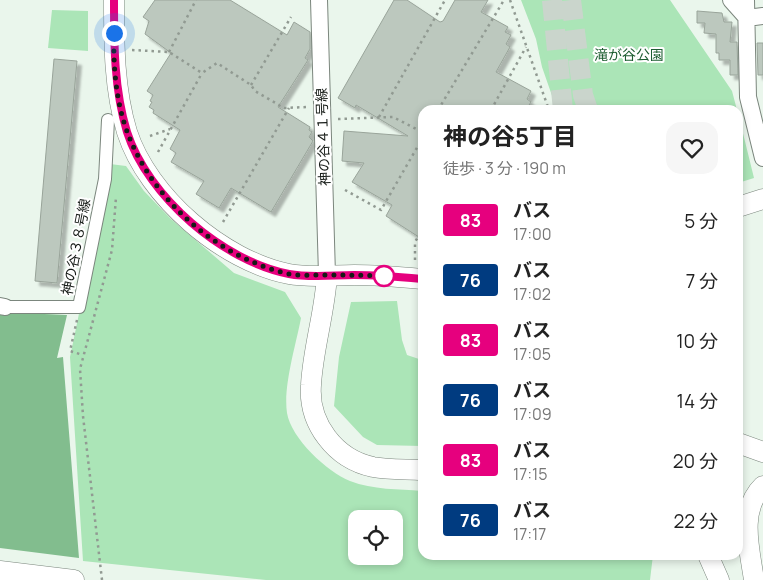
<!DOCTYPE html>
<html lang="ja">
<head>
<meta charset="utf-8">
<style>
	:root { --surface:#fff; --page:#f6f6f6; --text:#222; --muted:#767676 }
	body { margin:0; font-family:Manrope,"Noto Sans JP",sans-serif; background:var(--page); color:var(--text); height:100vh; display:flex; flex-direction:column; font-size:19px; white-space:nowrap }
	* { box-sizing:border-box; margin:0 }
	p { font-size:16px; color:var(--muted) }
	.icon { flex:none; width:28px; height:28px; fill:none; stroke:currentColor; stroke-width:2; stroke-linecap:round; stroke-linejoin:round }
	.map { position:relative; flex:1; overflow:hidden }
	.panel { position:absolute; left:418px; top:105px; width:325px; height:455px; display:flex; flex-direction:column; background:var(--surface); border-radius:15px; box-shadow:0 2px 8px #0003 }
	.panel>* { flex:none }
	.badge { padding:0 10px; border-radius:4px; font-size:18px; line-height:32px }
	.tools { position:absolute; left:348px; top:510px; display:grid; gap:10px }
	.tools a { display:grid; place-items:center; width:55px; height:55px; border-radius:10px; background:var(--surface); box-shadow:0 2px 8px #0003; font-size:25px }
	.you { position:absolute; width:25px; height:25px; margin:-12px; border:4px solid #fff; border-radius:50%; background:#1a73e8; box-shadow:0 0 0 8px #1a73e833 }
	.map>.badge { position:absolute; translate:-50% -50%; box-shadow:0 0 0 2px #fff }
	.round { display:grid; place-items:center; flex:none; width:52px; height:52px; border-radius:15px; background:var(--page) }
	.overview { display:flex; align-items:center; justify-content:space-between; height:85px; padding:0 25px }
	h1 { font-size:24px; font-weight:700; line-height:38px }
	ul { padding:0; list-style:none }
	li { display:flex; align-items:center; gap:15px; height:60px; padding:0 25px }
	li div { flex:1 }
	li b { display:block; font-size:19px }
	li em { font-style:normal }
	li .badge { min-width:55px; font-weight:700; text-align:center }
	.map>svg:first-child { display:block }
	.green { fill:#abe5b7; fill-rule:evenodd }
	.forest { fill:#82bd8e }
	.building { fill:#bcc8be; stroke:#99a49a; filter:url(#shadow) }
	.lines { fill:none; stroke-linecap:round; stroke-linejoin:round }
	.tertiary-tunnel { stroke:#cad5cc; stroke-width:20; stroke-dasharray:20 10; stroke-linecap:butt }
	.pedestrian-casing { stroke:#7b867d; stroke-width:14 }
	.minor-casing { stroke:#7b867d; stroke-width:18 }
	.tertiary-casing { stroke:#7b867d; stroke-width:21 }
	.path { stroke:#919a92; stroke-width:2.5; stroke-dasharray:2.5 4; stroke-linecap:butt }
	.pedestrian { stroke:#fff; stroke-width:12 }
	.minor { stroke:#fff; stroke-width:16 }
	.tertiary { stroke:#fff; stroke-width:20 }
	.line-casing { stroke:#fff; stroke-width:11 }
	.line { stroke:#e6007e; stroke-width:8 }
	.walk { stroke:#161b17; stroke-width:5; stroke-dasharray:0 9 }
	.stop-dot { fill:#fff; stroke:#e6007e; stroke-width:2.5 }
	.labels { text-anchor:middle; stroke-width:4; stroke-linejoin:round; paint-order:stroke }
	.park-label { font-size:14px; fill:#1d5d31; stroke:#fff }
	.street-label { font-size:14px; fill:#161b17; stroke:#fff }
</style>
</head>
<body>
<div class="map">
<svg width="763" height="580" viewBox="0 0 763 580">
	<defs>
		<filter id="shadow"><feDropShadow dx="4.5" dy="4.5" stdDeviation="1" flood-color="#0004"/></filter>
	</defs>
	<rect width="100%" height="100%" fill="#eaf6ec"/>
	<path class="green" d="M521 0H670L732 91 737 110H557L542 67 536 39Z
		M52 10 88 11V51L48 48Z
		M738 113 754 178 738 183Z
		M110 164 126 166 144 191 171 219 234 273 285 292 301 318C296 345 283 386 287 413 291 438 327 472 350 481 373 490 399 489 422 491V555H653L650 580H266L83 561 70 357ZM356 519H394V556H356Z
		M397 301 402 340 407 355 422 360V446L377 445 363 437 334 406 339 357 351 302Z"/>
	<path class="forest" d="M0 312 67 315 57 358 63 357 79 558 0 548Z"/>
	<path class="building" d="M155 0H230L287 35 294 22 310 32V49L305 58 308 60 278 107 310 127 309 130 312 132 309 137 313 141 271 212 231 188 219 208 196 194 204 181 171 162 176 153 170 149 180 130 153 113 154 110 149 107 152 102 150 101 153 95 147 91 171 53 145 34 149 21 143 17Z
		M394 0H407L440 22 443 21 455 0H488L481 12 508 27 505 32 511 35 506 44 510 47 496 72 531 91 527 99 531 102 526 110H422V239L386 216 392 205 352 182 364 163 342 161 344 131 408 136 356 105 355 108 338 98Z
		M697 11 722 13 724 22H732L730 42H737L738 75H730V60H719V53H716V34L704 33 705 23H697Z
		M757 43H763V75H758Z
		M54 59 77 61 57 283 35 281Z"/>
	<g class="lines">
		<path class="tertiary-tunnel" d="M552 0 563 110
			M571 0 583 95 588 110"/>
		<defs>
			<path id="pedestrian" d="M5 307H79L105 179 108 120"/>
			<path id="minor" d="M319 0 327 275
				M731 0 747 18 763 16
				M746 0 748 97 763 158
				M0 306 5 307"/>
			<path id="tertiary" d="M114 0C114 45 114 89 127 132 148 197 223 261 289 274 310 278 334 275 354 275 377 275 400 277 422 279
				M738 207 763 199
				M327 275C325 312 313 348 311 385 308 423 335 459 373 467 389 470 406 469 422 470
				M738 443 763 452
				M708 555 719 580
				M0 571 74 580
				M754 580C750 551 738 510 763 486"/>
		</defs>
		<use href="#pedestrian" class="pedestrian-casing"/>
		<use href="#minor" class="minor-casing"/>
		<use href="#tertiary" class="tertiary-casing"/>
		<path class="path" d="M510 0 549 110
			M132 50 169 52 202 73 217 63 251 85 255 91 284 108 307 107
			M169 52 196 0
			M251 85 291 17
			M438 110 504 0
			M491 110 526 47
			M379 117 445 0
			M338 119 393 117 422 132
			M150 136 170 129
			M158 152 202 73
			M345 190 381 210 422 139
			M223 222 289 108
			M415 260V242L422 230
			M77 320 70 351 83 355
			M102 580 83 416 80 369 112 250 116 197"/>
		<use href="#pedestrian" class="pedestrian"/>
		<use href="#minor" class="minor"/>
		<use href="#tertiary" class="tertiary"/>
	</g>
	<g class="lines">
		<defs>
			<path id="line" d="M114 0C114 45 114 89 127 132 148 197 223 261 289 274 310 278 334 275 354 275 377 275 400 277 422 279"/>
		</defs>
		<use href="#line" class="line-casing"/>
		<use href="#line" class="line"/>
		<path class="walk" d="M114 33C113 66 116 103 128 134 154 202 219 258 289 274 298 276 309 275 319 275 341 275 362 275 384 276"/>
	</g>
	<circle class="stop-dot" cx="384" cy="276" r="10"/>
	<g class="labels">
		<g class="park-label">
			<text x="629" y="60">滝が谷公園</text>
		</g>
		<g class="street-label">
			<text transform="translate(323 137) rotate(-92)" y="5">神の谷４１号線</text>
			<text transform="translate(76 247) rotate(-79)" y="5">神の谷３８号線</text>
		</g>
	</g>
</svg>
<div class="tools">
<a><svg class="icon" aria-label="locate" viewBox="0 0 24 24"><circle cx="12" cy="12" r="6"/><path d="M12 2v4M12 18v4M2 12h4M18 12h4"/></svg></a>
</div>
<div class="you" style="left:114px;top:33px"></div>
<section class="panel">
<div class="overview"><div><h1>神の谷5丁目</h1><p>徒歩 · 3 分 · 190 m</p></div><a class="round"><svg class="icon" aria-label="heart" viewBox="0 0 24 24"><path d="M12 20l-8-8c-3-5 5-10 8-4 3-6 11-1 8 4z"/></svg></a></div>
<ul>
<li><span class="badge" style="background:#e6007e;color:#fff">83</span><div><b>バス</b><p>17:00</p></div><em>5 分</em></li>
<li><span class="badge" style="background:#003b80;color:#fff">76</span><div><b>バス</b><p>17:02</p></div><em>7 分</em></li>
<li><span class="badge" style="background:#e6007e;color:#fff">83</span><div><b>バス</b><p>17:05</p></div><em>10 分</em></li>
<li><span class="badge" style="background:#003b80;color:#fff">76</span><div><b>バス</b><p>17:09</p></div><em>14 分</em></li>
<li><span class="badge" style="background:#e6007e;color:#fff">83</span><div><b>バス</b><p>17:15</p></div><em>20 分</em></li>
<li><span class="badge" style="background:#003b80;color:#fff">76</span><div><b>バス</b><p>17:17</p></div><em>22 分</em></li>
</ul>
</section>
</div>
</body>
</html>
